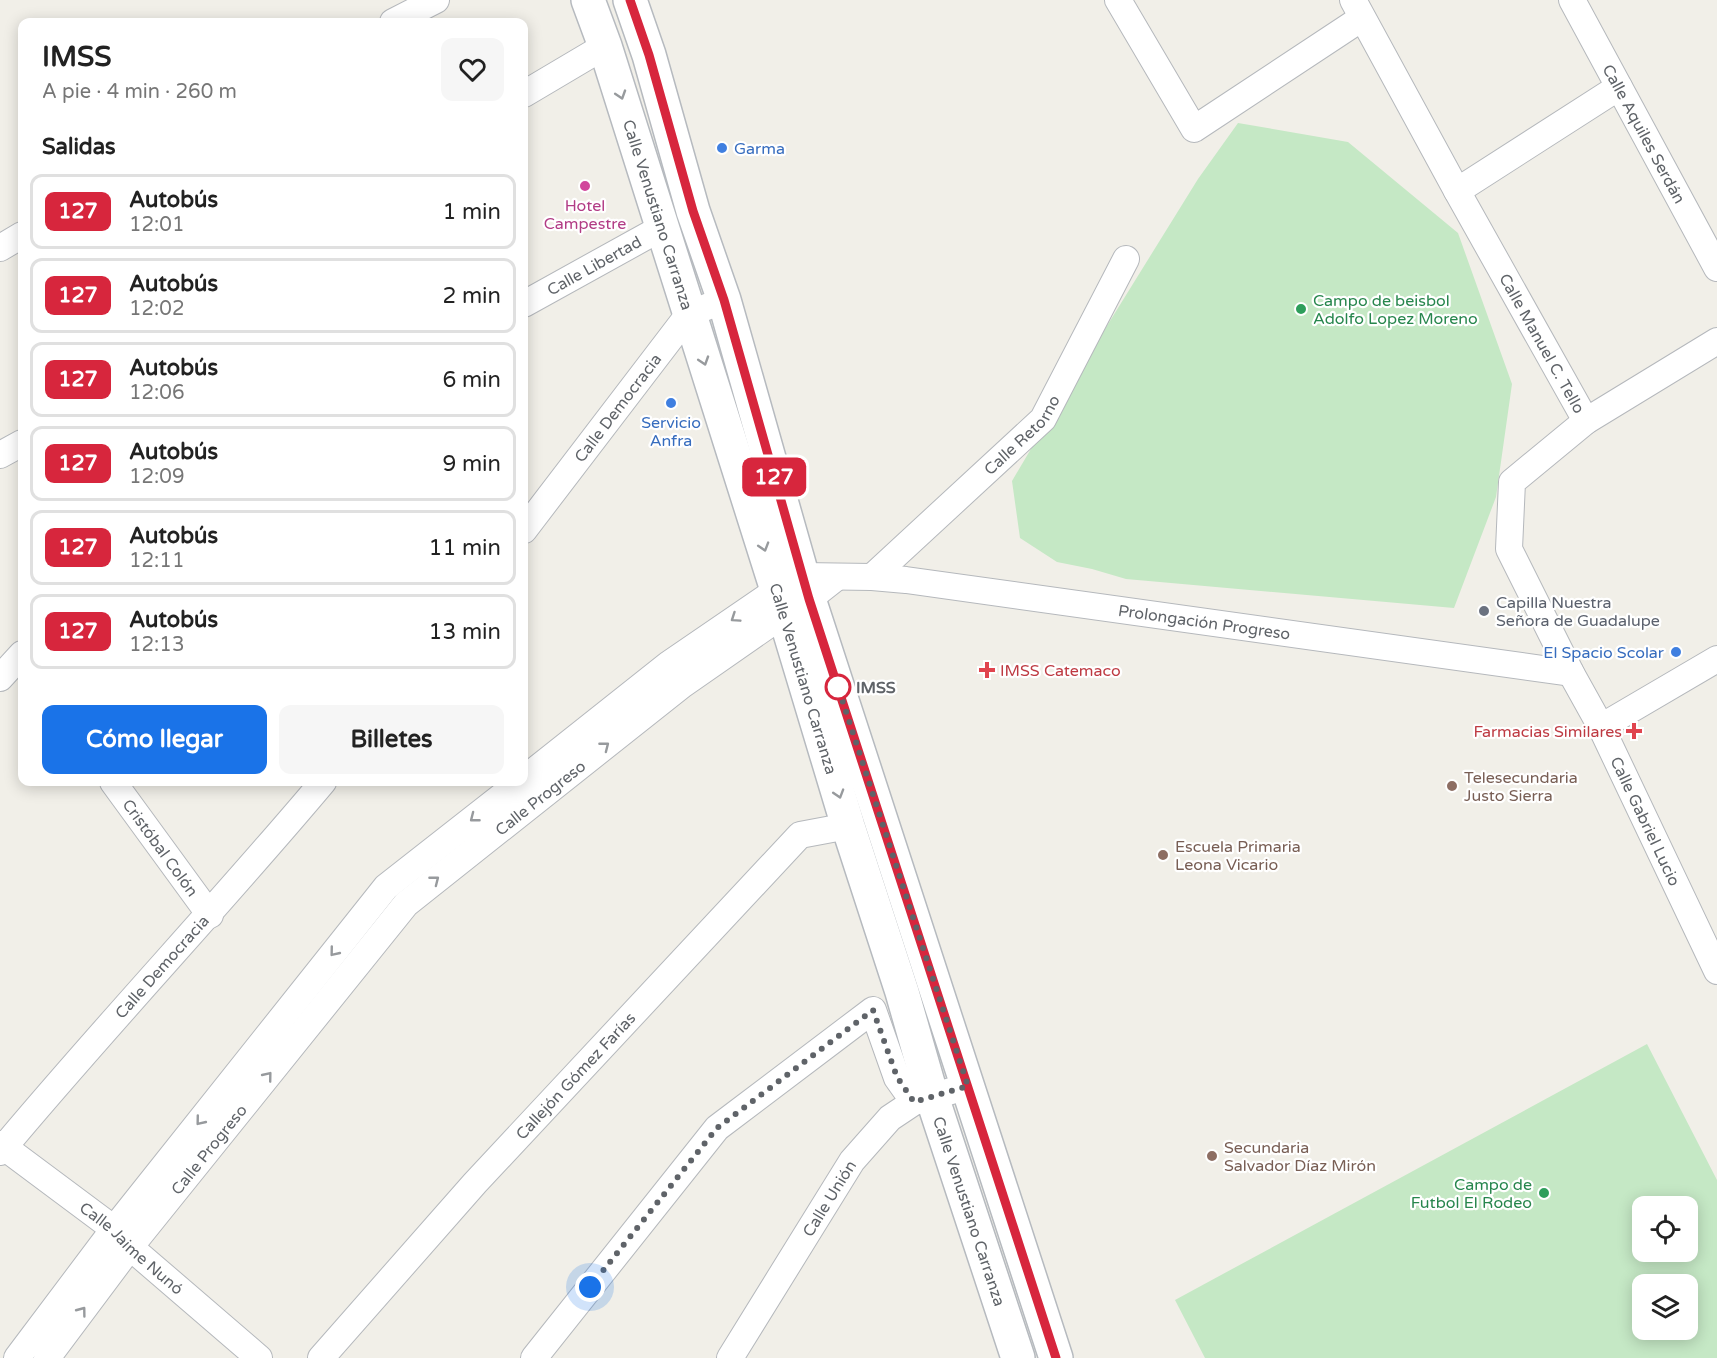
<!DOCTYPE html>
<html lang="es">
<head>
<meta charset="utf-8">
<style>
	:root { --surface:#fff; --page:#f6f6f6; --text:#222; --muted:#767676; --line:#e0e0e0; --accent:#1a73e8 }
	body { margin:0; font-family:"Varela Round",sans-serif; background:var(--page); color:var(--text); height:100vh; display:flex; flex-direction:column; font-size:22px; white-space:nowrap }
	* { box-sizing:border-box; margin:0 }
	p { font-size:20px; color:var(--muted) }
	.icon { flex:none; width:33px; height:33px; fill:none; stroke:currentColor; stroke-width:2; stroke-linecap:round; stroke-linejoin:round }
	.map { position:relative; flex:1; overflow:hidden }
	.sheet { position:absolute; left:18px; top:18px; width:510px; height:768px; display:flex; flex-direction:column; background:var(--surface); border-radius:12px; box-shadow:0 3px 15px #0003 }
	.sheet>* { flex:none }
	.badge { padding:0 12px; border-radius:9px; font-size:21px; line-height:39px }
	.buttons { position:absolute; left:1632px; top:1196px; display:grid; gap:12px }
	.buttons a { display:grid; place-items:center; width:66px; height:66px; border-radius:12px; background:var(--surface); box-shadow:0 3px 15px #0003; font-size:30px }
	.you { position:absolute; width:30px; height:30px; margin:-15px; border:4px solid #fff; border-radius:50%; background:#1a73e8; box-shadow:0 0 0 9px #1a73e833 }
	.map>.badge { position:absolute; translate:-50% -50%; box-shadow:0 0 0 3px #fff }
	h2 { padding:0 24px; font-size:22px; line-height:54px }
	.round { display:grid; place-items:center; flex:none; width:63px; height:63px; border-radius:12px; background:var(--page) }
	.overview { display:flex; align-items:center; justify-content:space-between; height:102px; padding:0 24px }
	h1 { font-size:28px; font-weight:700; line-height:45px }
	.button { display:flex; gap:12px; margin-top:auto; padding:12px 24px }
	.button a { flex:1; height:69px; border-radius:12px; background:var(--accent); color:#fff; font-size:24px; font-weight:700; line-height:69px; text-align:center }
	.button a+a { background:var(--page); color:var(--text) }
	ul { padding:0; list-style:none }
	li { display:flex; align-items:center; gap:18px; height:75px; margin:0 12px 9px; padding:0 12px; border:3px solid var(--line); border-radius:12px }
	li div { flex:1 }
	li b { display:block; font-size:22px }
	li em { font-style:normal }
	li .badge { min-width:66px; font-weight:700; text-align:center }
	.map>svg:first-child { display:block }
	.green { fill:#c5e8c5; fill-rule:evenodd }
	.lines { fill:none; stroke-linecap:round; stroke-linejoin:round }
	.minor-casing { stroke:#b5b8bc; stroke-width:28 }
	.secondary-casing { stroke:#b6babf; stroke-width:36 }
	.minor { stroke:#fff; stroke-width:26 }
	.secondary { stroke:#fff; stroke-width:33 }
	.oneway { stroke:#979a9d }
	.line-casing { stroke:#fff; stroke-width:14 }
	.line { stroke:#d7263d; stroke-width:9 }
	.walk { stroke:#5f6368; stroke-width:6; stroke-dasharray:0 10.8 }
	.shop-dot { fill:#3f7fe0; stroke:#fff; stroke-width:2 }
	.hotel-dot { fill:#d1479c; stroke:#fff; stroke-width:2 }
	.leisure-dot { fill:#2e9e5b; stroke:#fff; stroke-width:2 }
	.worship-dot { fill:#6b7280; stroke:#fff; stroke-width:2 }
	.health-dot { fill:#e0444e; stroke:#fff; stroke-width:2 }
	.stop-dot { fill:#fff; stroke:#d7263d; stroke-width:3 }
	.education-dot { fill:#8d6e63; stroke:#fff; stroke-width:2 }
	.labels { text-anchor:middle; stroke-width:4.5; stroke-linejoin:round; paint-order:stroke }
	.street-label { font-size:16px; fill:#5f6368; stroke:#fff }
	.shop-label { font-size:16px; fill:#366cbe; stroke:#fff; text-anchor:start }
	.hotel-label { font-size:16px; fill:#b23c85; stroke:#fff }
	.leisure-label { font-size:16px; fill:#27864d; stroke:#fff; text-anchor:start }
	.worship-label { font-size:16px; fill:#5b616d; stroke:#fff; text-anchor:start }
	.health-label { font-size:16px; fill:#be3a42; stroke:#fff; text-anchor:start }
	.stop-label { font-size:16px; font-weight:bold; fill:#5f6368; stroke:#fff; text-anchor:start }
	.education-label { font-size:16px; fill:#785e54; stroke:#fff; text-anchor:start }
</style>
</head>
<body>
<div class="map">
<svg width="1717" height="1358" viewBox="0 0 1717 1358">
	<rect width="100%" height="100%" fill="#f1efe8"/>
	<path class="green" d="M1238 123 1348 142 1458 233 1512 384 1496 497 1454 608 1126 579 1092 569 1057 562 1020 538 1012 481 1038 437 1198 179Z
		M1647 1044 1717 1180V1358H1205L1175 1300ZM1642 1206H1688V1251H1642ZM1642 1284H1688V1329H1642Z"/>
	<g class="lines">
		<defs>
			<g id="minor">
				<path d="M1118 0 1194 129 1362 18"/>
				<path id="s1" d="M1353 0 1457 191 1586 421"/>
				<path id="s2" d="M1572 0 1717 268"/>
				<path d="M393 22 436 0"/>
				<path d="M524 94 605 46"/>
				<path d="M1457 191 1619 87"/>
				<path d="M0 248 22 235"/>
				<path id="s3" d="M524 304 663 227"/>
				<path id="s4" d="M1717 341 1586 421 1512 482 1509 549 1571 673 1601 727 1717 971"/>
				<path d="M0 455 22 443"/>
				<path id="s5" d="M524 530 689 314 724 300"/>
				<path id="s6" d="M872 577 1043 419 1126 259"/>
				<path d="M0 678 22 654"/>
				<path d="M1601 727 1717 659"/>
				<path id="s7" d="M524 779 669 664 777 590 802 576 872 577 906 580 1571 673"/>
				<path id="s8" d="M113 782 210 915"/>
				<path id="s9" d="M0 1144 114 1229 130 1247 259 1358"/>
				<path id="s10" d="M0 1152C105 1026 218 907 323 782"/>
				<path d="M17 1358 114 1229 386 887 520 782"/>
				<path id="s11" d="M47 1358 130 1247 406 904 682 685 784 614 809 599 837 577"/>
				<path id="s12" d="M321 1358 475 1183 800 835 848 826"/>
				<path d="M534 1358 717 1128 873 1010 897 1078 914 1102"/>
				<path id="s13" d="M730 1358 852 1161 890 1118 914 1102 968 1086"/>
			</g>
			<g id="secondary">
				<path id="s14" d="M588 0 605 46 777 590 848 826 902 992 932 1097 1018 1358"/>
				<path d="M630 0 649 55 693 211 724 300 809 599 1056 1358"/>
			</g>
		</defs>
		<use href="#minor" class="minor-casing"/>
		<use href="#secondary" class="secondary-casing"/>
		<use href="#minor" class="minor"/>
		<use href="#secondary" class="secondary"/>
	</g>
	<defs><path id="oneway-chevron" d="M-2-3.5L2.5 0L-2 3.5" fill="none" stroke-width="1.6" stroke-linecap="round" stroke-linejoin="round" transform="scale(1.5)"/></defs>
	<g class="oneway">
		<use href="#oneway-chevron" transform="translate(621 95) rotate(72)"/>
		<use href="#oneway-chevron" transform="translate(704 361) rotate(72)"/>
		<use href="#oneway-chevron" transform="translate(764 547) rotate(73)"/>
		<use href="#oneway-chevron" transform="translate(735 618) rotate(146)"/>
		<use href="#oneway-chevron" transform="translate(605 746) rotate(-38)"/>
		<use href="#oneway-chevron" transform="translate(839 794) rotate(73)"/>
		<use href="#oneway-chevron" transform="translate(474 818) rotate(142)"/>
		<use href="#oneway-chevron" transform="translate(435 880) rotate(-38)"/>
		<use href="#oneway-chevron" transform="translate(334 952) rotate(129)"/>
		<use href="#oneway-chevron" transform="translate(268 1076) rotate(-51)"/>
		<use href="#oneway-chevron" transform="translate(200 1121) rotate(129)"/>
		<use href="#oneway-chevron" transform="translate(82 1311) rotate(-53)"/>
	</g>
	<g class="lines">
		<defs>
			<path id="line" d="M630 0 649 55 693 211 724 300 809 599 1056 1358"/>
		</defs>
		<use href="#line" class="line-casing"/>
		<use href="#line" class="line"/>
		<path class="walk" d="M590 1287 717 1128 873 1010 897 1077 914 1102 968 1086 838 687"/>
	</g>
	<g class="shop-dot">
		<circle cx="722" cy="148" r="6"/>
		<circle cx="671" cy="403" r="6"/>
		<circle cx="1676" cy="652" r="6"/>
	</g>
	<circle class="hotel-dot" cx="585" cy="186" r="6"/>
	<g class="leisure-dot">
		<circle cx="1301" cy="309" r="6"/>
		<circle cx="1544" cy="1193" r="6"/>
	</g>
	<circle class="worship-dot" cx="1484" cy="611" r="6"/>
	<g class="health-dot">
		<path d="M984 661h6v6h6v6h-6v6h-6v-6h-6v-6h6z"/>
		<path d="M1631 722h6v6h6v6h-6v6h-6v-6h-6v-6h6z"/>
	</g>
	<circle class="stop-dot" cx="838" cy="687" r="12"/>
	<g class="education-dot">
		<circle cx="1452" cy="786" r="6"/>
		<circle cx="1163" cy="855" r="6"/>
		<circle cx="1212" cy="1156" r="6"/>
	</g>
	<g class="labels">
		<g class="street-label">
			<text dy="6" stroke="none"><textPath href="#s2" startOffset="152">Calle Aquiles Serdán</textPath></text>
			<text dy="6" stroke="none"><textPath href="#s14" startOffset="226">Calle Venustiano Carranza</textPath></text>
			<text dy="6" stroke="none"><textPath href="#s3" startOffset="80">Calle Libertad</textPath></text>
			<text dy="6" stroke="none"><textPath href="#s1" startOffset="392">Calle Manuel C. Tello</textPath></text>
			<text dy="6" stroke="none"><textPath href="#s5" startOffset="154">Calle Democracia</textPath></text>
			<text dy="6" stroke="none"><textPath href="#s6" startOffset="207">Calle Retorno</textPath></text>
			<text dy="6" stroke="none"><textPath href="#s7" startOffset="750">Prolongación Progreso</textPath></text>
			<text dy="6" stroke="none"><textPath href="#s14" startOffset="712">Calle Venustiano Carranza</textPath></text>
			<text dy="6" stroke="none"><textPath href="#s11" startOffset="750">Calle Progreso</textPath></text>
			<text dy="6" stroke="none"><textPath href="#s4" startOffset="621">Calle Gabriel Lucio</textPath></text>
			<text dy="6" stroke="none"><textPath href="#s8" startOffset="81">Cristóbal Colón</textPath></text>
			<text dy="6" stroke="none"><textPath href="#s10" startOffset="246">Calle Democracia</textPath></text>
			<text dy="6" stroke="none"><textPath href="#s12" startOffset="380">Callejón Gómez Farías</textPath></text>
			<text dy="6" stroke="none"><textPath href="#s11" startOffset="264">Calle Progreso</textPath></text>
			<text dy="6" stroke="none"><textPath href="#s13" startOffset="188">Calle Unión</textPath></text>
			<text dy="6" stroke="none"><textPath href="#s14" startOffset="1270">Calle Venustiano Carranza</textPath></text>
			<text dy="6" stroke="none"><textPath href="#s9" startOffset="168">Calle Jaime Nunó</textPath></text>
		</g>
		<g class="shop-label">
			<text x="734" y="154">Garma</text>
			<text x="671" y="428" text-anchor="middle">Servicio<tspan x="671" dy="18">Anfra</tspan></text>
			<text x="1664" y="658" text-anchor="end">El Spacio Scolar</text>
		</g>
		<g class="hotel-label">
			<text x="585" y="211">Hotel<tspan x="585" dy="18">Campestre</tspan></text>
		</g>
		<g class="leisure-label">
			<text x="1313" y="306">Campo de beisbol<tspan x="1313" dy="18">Adolfo Lopez Moreno</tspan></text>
			<text x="1532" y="1190" text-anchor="end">Campo de<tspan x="1532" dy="18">Futbol El Rodeo</tspan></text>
		</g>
		<g class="worship-label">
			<text x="1496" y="608">Capilla Nuestra<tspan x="1496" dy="18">Señora de Guadalupe</tspan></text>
		</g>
		<g class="health-label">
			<text x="1000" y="676">IMSS Catemaco</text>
			<text x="1622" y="737" text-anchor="end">Farmacias Similares</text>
		</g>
		<g class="stop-label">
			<text x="856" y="693">IMSS</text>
		</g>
		<g class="education-label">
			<text x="1464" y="783">Telesecundaria<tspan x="1464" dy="18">Justo Sierra</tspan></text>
			<text x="1175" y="852">Escuela Primaria<tspan x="1175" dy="18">Leona Vicario</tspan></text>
			<text x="1224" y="1153">Secundaria<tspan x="1224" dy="18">Salvador Díaz Mirón</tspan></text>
		</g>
	</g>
</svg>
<div class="buttons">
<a><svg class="icon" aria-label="locate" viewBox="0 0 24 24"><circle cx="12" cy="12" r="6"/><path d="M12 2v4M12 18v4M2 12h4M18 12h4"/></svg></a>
<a><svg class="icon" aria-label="layers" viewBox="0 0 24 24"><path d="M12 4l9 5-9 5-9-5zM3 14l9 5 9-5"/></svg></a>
</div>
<div class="you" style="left:590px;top:1287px"></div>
<b class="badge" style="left:774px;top:477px;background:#d7263d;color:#fff">127</b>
<section class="sheet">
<div class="overview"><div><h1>IMSS</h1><p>A pie · 4 min · 260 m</p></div><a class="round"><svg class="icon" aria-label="heart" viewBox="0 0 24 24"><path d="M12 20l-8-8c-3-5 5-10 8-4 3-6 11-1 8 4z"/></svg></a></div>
<h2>Salidas</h2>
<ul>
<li><span class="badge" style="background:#d7263d;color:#fff">127</span><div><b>Autobús</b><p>12:01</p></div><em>1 min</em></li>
<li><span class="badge" style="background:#d7263d;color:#fff">127</span><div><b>Autobús</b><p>12:02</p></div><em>2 min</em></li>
<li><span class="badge" style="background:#d7263d;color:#fff">127</span><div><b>Autobús</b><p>12:06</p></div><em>6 min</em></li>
<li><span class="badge" style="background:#d7263d;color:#fff">127</span><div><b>Autobús</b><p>12:09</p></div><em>9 min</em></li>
<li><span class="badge" style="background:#d7263d;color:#fff">127</span><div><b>Autobús</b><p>12:11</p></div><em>11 min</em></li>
<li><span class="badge" style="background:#d7263d;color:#fff">127</span><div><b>Autobús</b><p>12:13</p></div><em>13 min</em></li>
</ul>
<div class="button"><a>Cómo llegar</a><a>Billetes</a></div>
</section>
</div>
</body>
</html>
